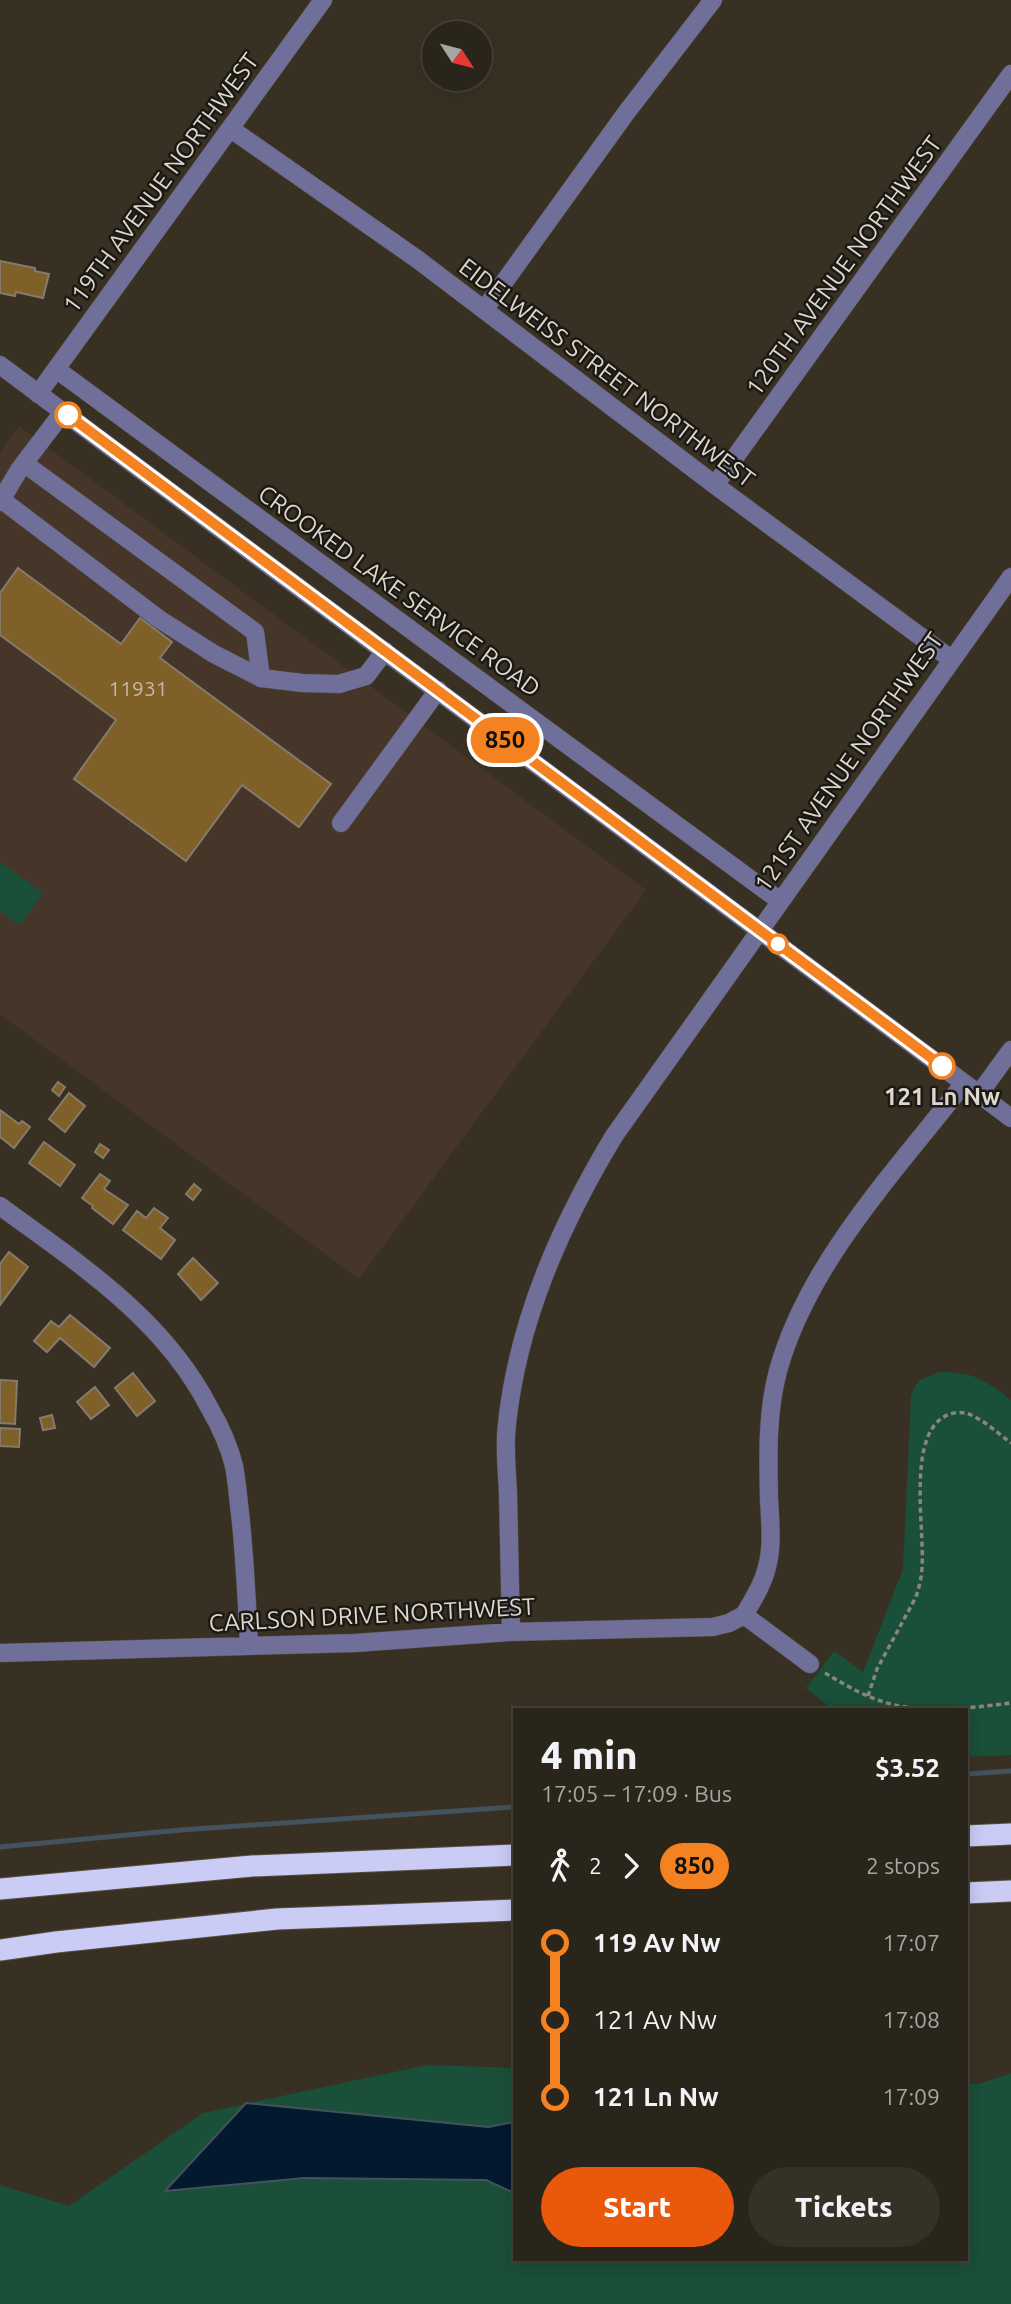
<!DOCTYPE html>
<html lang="en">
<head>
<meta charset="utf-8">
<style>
	:root { --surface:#2a251a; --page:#363127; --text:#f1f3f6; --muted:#a5a5a2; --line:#464239; --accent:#ea580c }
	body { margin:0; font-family:Ubuntu,sans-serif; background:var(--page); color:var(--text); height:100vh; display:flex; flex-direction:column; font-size:26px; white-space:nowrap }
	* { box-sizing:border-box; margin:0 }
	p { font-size:23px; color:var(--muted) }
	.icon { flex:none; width:38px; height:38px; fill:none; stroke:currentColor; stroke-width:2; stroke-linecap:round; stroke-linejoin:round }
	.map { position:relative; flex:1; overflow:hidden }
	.sheet { position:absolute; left:513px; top:1708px; width:455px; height:553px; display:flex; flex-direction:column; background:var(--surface); border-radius:0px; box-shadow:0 4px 18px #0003,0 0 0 2px var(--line) }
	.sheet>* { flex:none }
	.badge { padding:0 14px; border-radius:23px; font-size:24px; line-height:46px }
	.needle { width:46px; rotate:126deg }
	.buttons { position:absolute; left:422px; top:21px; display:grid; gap:14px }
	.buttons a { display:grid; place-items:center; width:70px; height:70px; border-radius:50%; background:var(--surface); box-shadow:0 4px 18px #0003,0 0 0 2px var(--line); font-size:35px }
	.map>.badge { position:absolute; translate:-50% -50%; box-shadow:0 0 0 4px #fff }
	.legs { display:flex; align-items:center; gap:10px; height:77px; padding:0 28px; font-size:23px }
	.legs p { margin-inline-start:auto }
	.head { display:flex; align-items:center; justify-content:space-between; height:119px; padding:0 28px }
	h1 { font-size:38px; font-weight:800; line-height:52px }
	.button { display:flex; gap:14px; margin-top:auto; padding:14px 28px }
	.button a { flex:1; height:80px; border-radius:42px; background:var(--accent); color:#fff; font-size:28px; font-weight:800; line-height:80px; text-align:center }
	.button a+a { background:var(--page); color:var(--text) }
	ul { padding:0 28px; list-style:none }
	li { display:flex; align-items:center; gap:24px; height:77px; font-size:26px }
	li i { display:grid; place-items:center; width:10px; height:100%; margin:0 9px; background:currentColor }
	li i::after { content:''; width:18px; height:18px; margin:-9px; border:5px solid; border-radius:50%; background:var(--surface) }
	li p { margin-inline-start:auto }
	li:first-child i { background:linear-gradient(#0000 50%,currentColor 0) }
	li:last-child i { background:linear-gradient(currentColor 50%,#0000 0) }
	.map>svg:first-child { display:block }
	.education { fill:#46362a }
	.green { fill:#1a4f39 }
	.water { fill:#03192e; stroke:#44525e; stroke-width:2 }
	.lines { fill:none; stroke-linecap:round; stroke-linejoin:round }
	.stream { stroke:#44525e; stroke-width:5 }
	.building { fill:#806029; stroke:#857b6c; stroke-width:2 }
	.minor-casing { stroke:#564f42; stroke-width:19 }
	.highway-casing { stroke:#564f42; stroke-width:23 }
	.path { stroke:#8b857a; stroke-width:3.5; stroke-dasharray:5 3.5; stroke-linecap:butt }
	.minor { stroke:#6f6f99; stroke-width:18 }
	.highway { stroke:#caccf5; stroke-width:21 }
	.line-1-casing { stroke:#fff; stroke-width:16 }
	.line-1 { stroke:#f58220; stroke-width:10 }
	.stop-1-dot { fill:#fff; stroke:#f58220; stroke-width:3.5 }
	.labels { text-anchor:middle; stroke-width:5; stroke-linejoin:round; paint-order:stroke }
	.number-label { font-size:21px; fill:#c5b9a6 }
	.street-label { font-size:24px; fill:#dcd7cf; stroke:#1c1913 }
	.stop-label { font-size:24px; font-weight:bold; fill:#dcd7cf; stroke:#1c1913 }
</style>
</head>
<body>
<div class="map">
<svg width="1011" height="2304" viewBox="0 0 1011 2304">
	<rect width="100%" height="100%" fill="#383123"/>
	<path class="education" d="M19 426 646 890 359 1279 0 1014V452Z"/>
	<path class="green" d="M0 862 43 893 20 925 0 911Z
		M939 1372C974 1372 984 1379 1011 1400V1755L966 1757V1710H833L806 1688 834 1651 863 1672 903 1569 911 1395 918 1381Z
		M427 2065 514 2068V2259H966V2083L979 2084 1011 2073V2304H0V2185L69 2206 203 2113Z"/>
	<path class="water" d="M246 2103 488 2127 514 2122V2193L486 2180 304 2178 165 2191Z"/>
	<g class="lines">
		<path class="stream" d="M966 1774 1011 1771
			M0 1847 181 1830 514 1807"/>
	</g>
	<path class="building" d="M0 261 35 268V271L49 274 43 298 16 292 15 296 0 293Z
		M18 568 121 644 140 618 172 642 160 658 331 784 299 827 242 785 186 861 74 779 116 720 0 635V593Z
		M58 1082 65 1087 59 1096 52 1090Z
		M69 1093 85 1106 65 1132 49 1119Z
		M0 1110 19 1124 22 1121 30 1127 14 1148 0 1137Z
		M44 1142 75 1165 60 1186 29 1163Z
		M100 1144 109 1150 103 1158 95 1152Z
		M100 1174 110 1181 104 1189 128 1205 113 1224 92 1208 93 1206 82 1198Z
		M194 1184 201 1190 193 1200 186 1194Z
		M154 1208 168 1218 160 1228 175 1240 161 1259 123 1230 137 1211 146 1218Z
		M9 1252 28 1267 0 1305V1264Z
		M193 1258 218 1283 201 1300 178 1274Z
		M70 1315 110 1348 94 1367 60 1338 47 1352 34 1341 51 1321 59 1327Z
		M133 1373 155 1401 137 1416 115 1388Z
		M0 1380 17 1381 15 1424 0 1423Z
		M95 1387 109 1405 91 1419 77 1402Z
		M52 1415 55 1428 43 1430 40 1418Z
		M0 1428 20 1429 19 1447 0 1446Z"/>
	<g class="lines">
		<defs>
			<path id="minor" d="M231 129 417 259 715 485 951 659
				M484 310 626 113 713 0
				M0 365 1011 1118
				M56 369 780 901
				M38 394 323 0
				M25 464 255 632 261 678
				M715 485 1011 74
				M2 500 159 619 214 654 261 678 302 683 339 684 366 676 385 651
				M0 502 19 470 63 412
				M341 823 438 690
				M979 1094 1011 1050
				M0 1206C79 1264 163 1318 209 1407 220 1426 229 1445 234 1466 237 1481 238 1498 240 1513 245 1558 247 1602 249 1646
				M744 1615C753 1600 763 1584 767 1567 773 1545 770 1521 769 1498 768 1456 767 1412 778 1371 808 1262 896 1171 964 1083
				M744 1615 810 1664
				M511 1632C510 1586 509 1539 508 1493 507 1470 504 1446 507 1424 518 1320 561 1224 614 1136L1011 577
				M0 1653 355 1643 511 1632 713 1627 729 1623 744 1615"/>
			<path id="highway" d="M966 1836 1011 1834
				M0 1889 252 1866 514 1855
				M966 1893 1011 1891
				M0 1950 56 1942 277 1919 514 1910"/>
		</defs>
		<use href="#minor" class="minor-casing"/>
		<use href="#highway" class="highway-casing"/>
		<path class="path" d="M825 1673C850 1688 876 1703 906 1707 938 1712 979 1707 1011 1703
			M868 1696 877 1669 916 1597C919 1587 922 1577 922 1566 925 1529 905 1429 950 1414 957 1412 965 1412 971 1415 985 1421 999 1434 1011 1443"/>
		<use href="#minor" class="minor"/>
		<use href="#highway" class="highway"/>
	</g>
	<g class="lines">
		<defs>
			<path id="line-1" d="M68 415 942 1066"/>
		</defs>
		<use href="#line-1" class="line-1-casing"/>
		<use href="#line-1" class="line-1"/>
	</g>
	<g class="stop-1-dot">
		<circle cx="68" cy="415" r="12"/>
		<circle cx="778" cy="944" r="9"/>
		<circle cx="942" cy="1066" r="12"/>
	</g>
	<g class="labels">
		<g class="number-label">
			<text x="138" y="696">11931</text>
		</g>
		<g class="street-label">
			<text transform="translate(161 183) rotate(-54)" y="8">119TH AVENUE NORTHWEST</text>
			<text transform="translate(844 266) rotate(-54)" y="8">120TH AVENUE NORTHWEST</text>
			<text transform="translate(607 373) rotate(37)" y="8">EIDELWEISS STREET NORTHWEST</text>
			<text transform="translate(399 591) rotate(36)" y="8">CROOKED LAKE SERVICE ROAD</text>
			<text transform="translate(849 762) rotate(-55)" y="8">121ST AVENUE NORTHWEST</text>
			<text transform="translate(372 1615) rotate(-3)" y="8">CARLSON DRIVE NORTHWEST</text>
		</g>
		<g class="stop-label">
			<text x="942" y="1105">121 Ln Nw</text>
		</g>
	</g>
</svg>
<div class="buttons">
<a><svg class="needle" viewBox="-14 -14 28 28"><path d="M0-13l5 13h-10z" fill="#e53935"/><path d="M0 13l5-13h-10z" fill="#a5a5a2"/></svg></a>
</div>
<b class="badge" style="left:505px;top:740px;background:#f58220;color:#111">850</b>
<section class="sheet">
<div class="head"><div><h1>4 min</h1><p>17:05 – 17:09 · Bus</p></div><b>$3.52</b></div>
<div class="legs"><svg class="icon" aria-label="walk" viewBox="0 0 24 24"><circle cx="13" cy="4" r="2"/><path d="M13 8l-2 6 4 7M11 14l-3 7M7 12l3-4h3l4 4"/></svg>2<svg class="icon" aria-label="forward" viewBox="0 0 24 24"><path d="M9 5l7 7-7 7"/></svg><b class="badge" style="background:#f58220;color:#111">850</b><p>2 stops</p></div>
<ul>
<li><i style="color:#f58220"></i><b>119 Av Nw</b><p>17:07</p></li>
<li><i style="color:#f58220"></i><span>121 Av Nw</span><p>17:08</p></li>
<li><i style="color:#f58220"></i><b>121 Ln Nw</b><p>17:09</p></li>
</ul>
<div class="button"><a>Start</a><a>Tickets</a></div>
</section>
</div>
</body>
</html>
